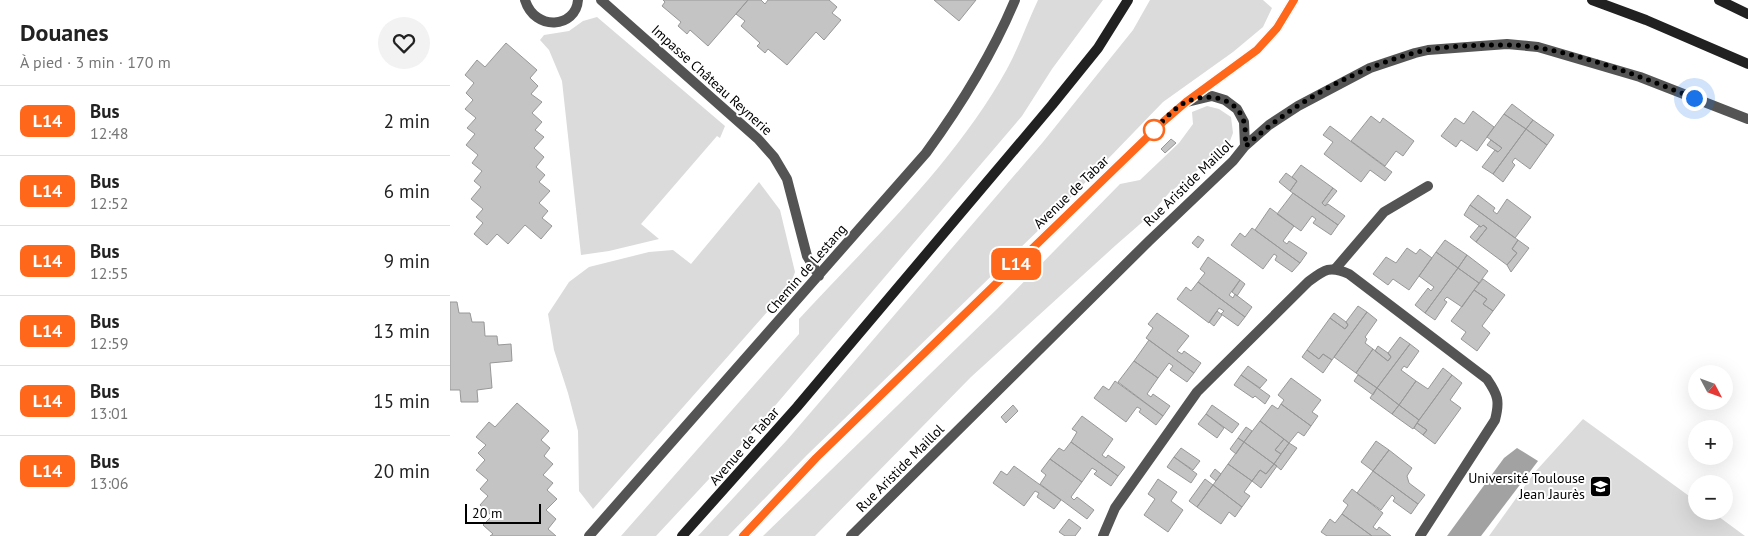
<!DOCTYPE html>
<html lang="fr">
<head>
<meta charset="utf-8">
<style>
	:root { --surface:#fff; --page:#f2f2f2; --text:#222; --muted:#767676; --line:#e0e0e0 }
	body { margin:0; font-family:"PT Sans",sans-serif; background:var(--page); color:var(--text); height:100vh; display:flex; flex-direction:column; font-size:19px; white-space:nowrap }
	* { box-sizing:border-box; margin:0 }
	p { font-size:16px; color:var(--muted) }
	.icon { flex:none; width:28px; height:28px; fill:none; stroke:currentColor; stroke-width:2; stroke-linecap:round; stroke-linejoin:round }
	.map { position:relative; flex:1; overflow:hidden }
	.side { display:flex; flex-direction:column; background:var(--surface); width:450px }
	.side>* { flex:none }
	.badge { padding:0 10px; border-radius:8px; font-size:18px; line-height:32px }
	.needle { width:32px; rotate:131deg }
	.fabs { position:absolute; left:1238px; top:365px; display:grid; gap:10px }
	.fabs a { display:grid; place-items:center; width:45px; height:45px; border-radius:50%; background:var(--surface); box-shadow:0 5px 20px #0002; font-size:25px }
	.scale { position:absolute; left:15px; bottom:12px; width:76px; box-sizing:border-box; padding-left:5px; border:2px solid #000; border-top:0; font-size:14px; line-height:18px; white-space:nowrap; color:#000; -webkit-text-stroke:4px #fff; paint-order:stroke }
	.you { position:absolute; width:25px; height:25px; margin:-12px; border:4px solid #fff; border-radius:50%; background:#1a73e8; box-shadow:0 0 0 8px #1a73e833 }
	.map>.badge { position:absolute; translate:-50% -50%; box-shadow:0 0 0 2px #fff }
	.round { display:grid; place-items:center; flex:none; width:52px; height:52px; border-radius:26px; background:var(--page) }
	.head { display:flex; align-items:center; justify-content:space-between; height:85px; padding:0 20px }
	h1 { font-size:24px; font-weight:700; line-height:38px }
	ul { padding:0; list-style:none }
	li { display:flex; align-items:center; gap:15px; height:70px; padding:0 20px; border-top:1px solid var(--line) }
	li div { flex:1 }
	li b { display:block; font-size:19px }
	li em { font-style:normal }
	li .badge { min-width:55px; font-weight:700; text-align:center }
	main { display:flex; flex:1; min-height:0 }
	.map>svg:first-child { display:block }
	.green { fill:#dbdbdb }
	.water { fill:#a2a2a2 }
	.building { fill:#c4c4c4; stroke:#989898 }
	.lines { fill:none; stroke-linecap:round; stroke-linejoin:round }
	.street { stroke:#545454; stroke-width:10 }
	.secondary { stroke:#212121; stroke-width:10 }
	.line-casing { stroke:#fff; stroke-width:11 }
	.line { stroke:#ff671b; stroke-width:8 }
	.walk { stroke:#000; stroke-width:5; stroke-dasharray:0 9 }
	.stop-dot { fill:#fff; stroke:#ff671b; stroke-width:2.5 }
	.labels { text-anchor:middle; stroke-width:4; stroke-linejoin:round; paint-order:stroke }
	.street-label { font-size:14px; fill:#000; stroke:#fff }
	.poi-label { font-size:14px; fill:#000; stroke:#fff; text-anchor:end }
</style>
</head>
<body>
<main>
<section class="side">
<div class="head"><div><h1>Douanes</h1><p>À pied · 3 min · 170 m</p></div><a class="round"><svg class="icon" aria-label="heart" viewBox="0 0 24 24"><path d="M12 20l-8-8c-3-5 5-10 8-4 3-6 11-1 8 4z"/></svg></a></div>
<ul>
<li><span class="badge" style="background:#ff671b;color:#fff">L14</span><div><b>Bus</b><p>12:48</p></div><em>2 min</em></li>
<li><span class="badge" style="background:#ff671b;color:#fff">L14</span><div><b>Bus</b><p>12:52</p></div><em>6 min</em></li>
<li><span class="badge" style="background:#ff671b;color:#fff">L14</span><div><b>Bus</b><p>12:55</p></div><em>9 min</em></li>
<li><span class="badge" style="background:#ff671b;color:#fff">L14</span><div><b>Bus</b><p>12:59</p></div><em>13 min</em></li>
<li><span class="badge" style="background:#ff671b;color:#fff">L14</span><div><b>Bus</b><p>13:01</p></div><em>15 min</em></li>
<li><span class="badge" style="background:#ff671b;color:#fff">L14</span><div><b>Bus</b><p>13:06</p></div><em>20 min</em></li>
</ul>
</section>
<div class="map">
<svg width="1298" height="536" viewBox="0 0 1298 536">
	<rect width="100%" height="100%" fill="#fff"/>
	<path class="green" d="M588 0H653L602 69 572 116 300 435 206 536H171L349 334V319C422 240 504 164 557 69 569 47 577 23 588 0Z
		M700 0H813L822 8 813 27 783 52 713 102 597 222 356 456 278 536H248L337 440 593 142 683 30Z
		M147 17 275 126 270 138 267 136 191 224 209 239 159 251 131 255 112 81 99 50 90 40 94 35 119 31 133 21Z
		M757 106 769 109 781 117 783 133 778 146 719 193 697 218 666 245 521 377 365 536H313L547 309 670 184 690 180 729 143 743 124 742 112Z
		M309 182 330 210 345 272 340 286 143 509 129 491 128 431 118 393 104 350 98 314 119 282 139 267 199 252 223 250 241 264Z
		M1133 419 1246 501V511H1261L1295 536H1039L1085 472Z"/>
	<path class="water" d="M1067 448 1088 461 1031 536H997L1054 458Z"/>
	<path class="building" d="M213 0H298L258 46 240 30 237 34 228 26 231 22 212 6 215 2Z
		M298 0H311L315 4 318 0H379L387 7 382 13 391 20 374 40 366 32 337 65 318 49 315 53 307 46 310 43 291 26 295 21 286 14Z
		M484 0H526L509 21Z
		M56 43 87 70 80 78 88 86 81 94 92 102 82 113 92 122 85 130 94 137 84 148 94 157 86 167 95 175 89 182 100 191 89 203 98 211 92 218 102 226 91 239 75 225 58 244 47 234 37 245 24 234 33 223 26 217 33 209 21 199 31 187 24 181 32 171 22 163 28 155 16 145 25 134 17 128 26 118 15 109 23 100 16 93 24 83 15 75 27 60 35 67Z
		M1062 104 1083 120 1076 129 1054 114Z
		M1023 111 1044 127 1027 151 1011 140 1006 147 991 136 1005 118 1014 124Z
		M1054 114 1076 129 1043 174 1032 167 1045 150 1048 152 1052 148 1037 137Z
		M921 116 930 123 933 118 964 141 953 156 946 151 935 166 901 141Z
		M1083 120 1104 135 1097 145 1076 129Z
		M880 126 942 172 935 181 920 170 911 182 874 154 883 142 873 135Z
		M1076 129 1097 145 1080 169 1065 158 1062 162 1065 165 1053 182 1043 174Z
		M721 139 726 143 715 153 711 149Z
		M1041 140 1052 148 1048 152 1037 145Z
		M851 165 883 188 872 203 875 206 878 204 895 216 888 225 840 191 847 181 842 177Z
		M836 173 847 181 840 191 829 182Z
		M883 188 887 191 875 206 872 203Z
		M843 193 888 225 881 235 863 223 866 219 862 216 851 231 827 214Z
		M1028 195 1045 208 1043 211 1047 214 1057 199 1081 217 1065 238 1020 205Z
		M1020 205 1068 240 1062 249 1067 253 1057 265 1026 242 1037 228 1033 225 1031 227 1014 215Z
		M820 208 844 226 833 241 837 244 839 241 857 253 850 263 805 230Z
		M1033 225 1037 228 1026 242 1020 237 1029 226 1031 227Z
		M802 228 850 263 842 272 825 260 827 256 824 254 813 269 781 245 790 233 795 237Z
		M748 236 754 240 748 248 742 243Z
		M995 240 1017 255 1008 268 986 252Z
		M1068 240 1079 248 1061 272 1057 265 1067 253 1062 249Z
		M957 248 966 254 970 249 982 258 959 290 943 279 938 285 923 274 936 257 946 263Z
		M986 252 1008 268 975 313 965 305 978 288 981 291 984 287 969 276Z
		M1017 255 1038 271 1029 283 1008 268Z
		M758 257 790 280 779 295 783 298 785 294 802 307 795 317 748 282 755 273 750 269Z
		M1008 268 1029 283 1012 307 997 297 994 300 997 302 985 320 975 313Z
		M1033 279 1055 295 1043 311 1033 304 1037 299 1024 290Z
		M790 280 795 284 787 296 782 292Z
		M748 282 795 317 788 326 771 314 774 311 769 308 759 323 727 299 736 287 741 291Z
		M1024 290 1037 299 1033 304 1043 311 1032 326 1040 333 1027 351 1011 339 1016 332 1001 321Z
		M0 302H7L9 313H20L22 322H34L35 336H47L48 345 61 344 62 361 40 363 42 388 27 390 28 402H11L10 390H0Z
		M908 306 917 312 882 360 873 354 869 359 857 350 880 318 895 329 898 325 896 322Z
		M767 311 772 315 764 326 759 322Z
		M917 312 927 320 915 337 917 339 915 343 923 349 906 373 884 357Z
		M707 313 739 336 727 351 732 354 734 351 751 363 744 373 696 338 703 328 698 324Z
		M884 313 896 322 898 325 895 329 880 318Z
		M950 337 960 344 927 388 906 373 923 349 938 361 941 357 938 353Z
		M699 340 744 373 737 382 720 370 723 366 719 363 708 378 684 361Z
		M960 344 969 351 957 368 954 366 951 370 966 381 949 405 927 388Z
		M928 346 938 353 941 357 938 361 925 351Z
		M857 350 869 359 873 354 882 360 873 373 852 357Z
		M684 361 708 378 697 394 701 397 703 394 720 406 713 416 668 382Z
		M798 366 817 380 810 388 791 375Z
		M993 368 1002 375 969 420 949 405 966 381 978 389Z
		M791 375 820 396 815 404 805 396 803 398 784 385Z
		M908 375 927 388 923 395 904 381Z
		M1002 375 1012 383 1000 400 1011 408 985 444 973 435 977 430 967 423Z
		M841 378 871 400 862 412 868 416 861 426 831 404 834 400 828 395Z
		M665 381 713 416 706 425 689 412 691 409 687 407 676 422 644 398 653 386 659 390Z
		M927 388 949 405 942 414 920 398Z
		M67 403 99 431 91 440 100 448 94 456 103 464 93 475 103 483 97 490 107 499 96 510 106 519 98 529 106 536H40L43 534 33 525 42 516 30 505 38 496 30 489 38 480 26 470 35 460 28 453 36 445 26 437 39 422 45 427Z
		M831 404 861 426 854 436 848 432 839 443 810 421 822 405 828 409Z
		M563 405 568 411 556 423 551 417Z
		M762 405 789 424 782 433 756 414Z
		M949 405 969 420 963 429 942 414Z
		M756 414 774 428 767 438 748 424Z
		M632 416 663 439 652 455 656 458 658 455 675 467 668 476 621 442 627 432 622 429Z
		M810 421 834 439 825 450 831 454 824 464 794 442Z
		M967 423 977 430 973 435 964 428Z
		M796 427 802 431 794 442 788 438Z
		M788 438 794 442 786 454 780 449Z
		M834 439 839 443 831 454 825 450Z
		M926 441 939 450 923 471 911 462Z
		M621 442 668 476 661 486 644 474 647 471 642 468 632 482 600 459 609 448 614 451Z
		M794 442 824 464 816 474 810 470 802 481 778 464Z
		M839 443 847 448 831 470 824 464Z
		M731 448 750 461 743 470 724 457Z
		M939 450 962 468 957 476 959 483 975 495 968 504 923 471Z
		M724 457 747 474 741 483 717 467Z
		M600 459 632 482 621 497 624 500 627 497 644 510 637 519 590 484 596 475 591 471Z
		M778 464 802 481 794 492 800 496 792 507 763 485Z
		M824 464 827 466 811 488 802 481 810 470 816 474Z
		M564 466 611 500 604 509 587 497 589 493 585 491 574 506 543 483 551 471 557 475Z
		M765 469 771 474 766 481 760 476Z
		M923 471 968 504 961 514 943 501 945 498 942 495 931 510 907 493Z
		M708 479 727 492 721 501 733 510 718 532 694 515 705 499 698 494Z
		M755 479 763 485 747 507 739 501Z
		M763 485 792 507 785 517 779 512 771 524 747 507Z
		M902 489 933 513 923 527 927 530 929 527 941 536H922L892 514 898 505 893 501Z
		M892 514 922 536H877L871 532 880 519 885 523Z
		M619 519 631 528 625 536H615L609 532Z"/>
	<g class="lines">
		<path class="street" d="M75 0C85 32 126 28 128 0
			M151 0 308 139 324 157 337 179 357 256 369 276
			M737 102 762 96 775 100 787 109 794 122 795 146
			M886 268 934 212 978 186
			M139 536 476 153C511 105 542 55 565 0
			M401 536 699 241 783 161 795 146 819 125 848 106 920 68 965 53 978 50 1057 44 1088 47 1190 77 1298 119
			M653 536 665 508 747 392 858 282C874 270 879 265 899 274L1037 379C1048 395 1050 401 1045 420L970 536"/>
		<path class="secondary" d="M1142 0 1196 20 1298 64
			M1269 0 1298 14
			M232 536 347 407 602 105 648 48 678 0
			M293 536 366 458 714 121 736 102 807 50 827 28 844 0"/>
	</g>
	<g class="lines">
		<defs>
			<path id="line" d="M293 536 366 458 714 121 736 102 807 50 827 28 844 0"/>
		</defs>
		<use href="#line" class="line-casing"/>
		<use href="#line" class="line"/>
		<path class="walk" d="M704 130 702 132C710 124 726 106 736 102 757 92 787 97 794 122 796 129 795 139 796 146 843 103 902 70 964 53 985 47 1010 46 1032 45 1051 45 1070 44 1089 48 1142 57 1194 78 1244 98"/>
	</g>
	<defs>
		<symbol id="university-square" viewBox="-11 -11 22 22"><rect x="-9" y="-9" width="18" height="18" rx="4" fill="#000" stroke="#fff"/><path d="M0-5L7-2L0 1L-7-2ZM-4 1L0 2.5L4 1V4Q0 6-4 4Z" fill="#fff"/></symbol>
	</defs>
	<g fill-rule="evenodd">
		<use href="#university-square" x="1138" y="474" width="25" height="25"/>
	</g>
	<circle class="stop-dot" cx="704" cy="130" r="10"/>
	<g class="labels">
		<g class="street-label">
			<text transform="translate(262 80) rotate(42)" y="5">Impasse Château Reynerie</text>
			<text transform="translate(738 183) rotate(-44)" y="5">Rue Aristide Maillol</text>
			<text transform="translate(621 192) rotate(-44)" y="5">Avenue de Tabar</text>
			<text transform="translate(356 269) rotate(-49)" y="5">Chemin de Lestang</text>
			<text transform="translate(294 446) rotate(-49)" y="5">Avenue de Tabar</text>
			<text transform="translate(450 468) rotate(-45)" y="5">Rue Aristide Maillol</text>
		</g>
		<g class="poi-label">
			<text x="1135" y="483">Université Toulouse<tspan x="1135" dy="16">Jean Jaurès</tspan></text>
		</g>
	</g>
</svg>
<div class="fabs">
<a><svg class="needle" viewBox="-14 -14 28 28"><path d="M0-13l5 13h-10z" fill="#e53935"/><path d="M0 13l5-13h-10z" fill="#767676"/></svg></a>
<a>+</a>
<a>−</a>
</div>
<div class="scale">20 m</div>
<div class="you" style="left:1244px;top:98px"></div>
<b class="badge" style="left:566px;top:264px;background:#ff671b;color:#fff">L14</b>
</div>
</main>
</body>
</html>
